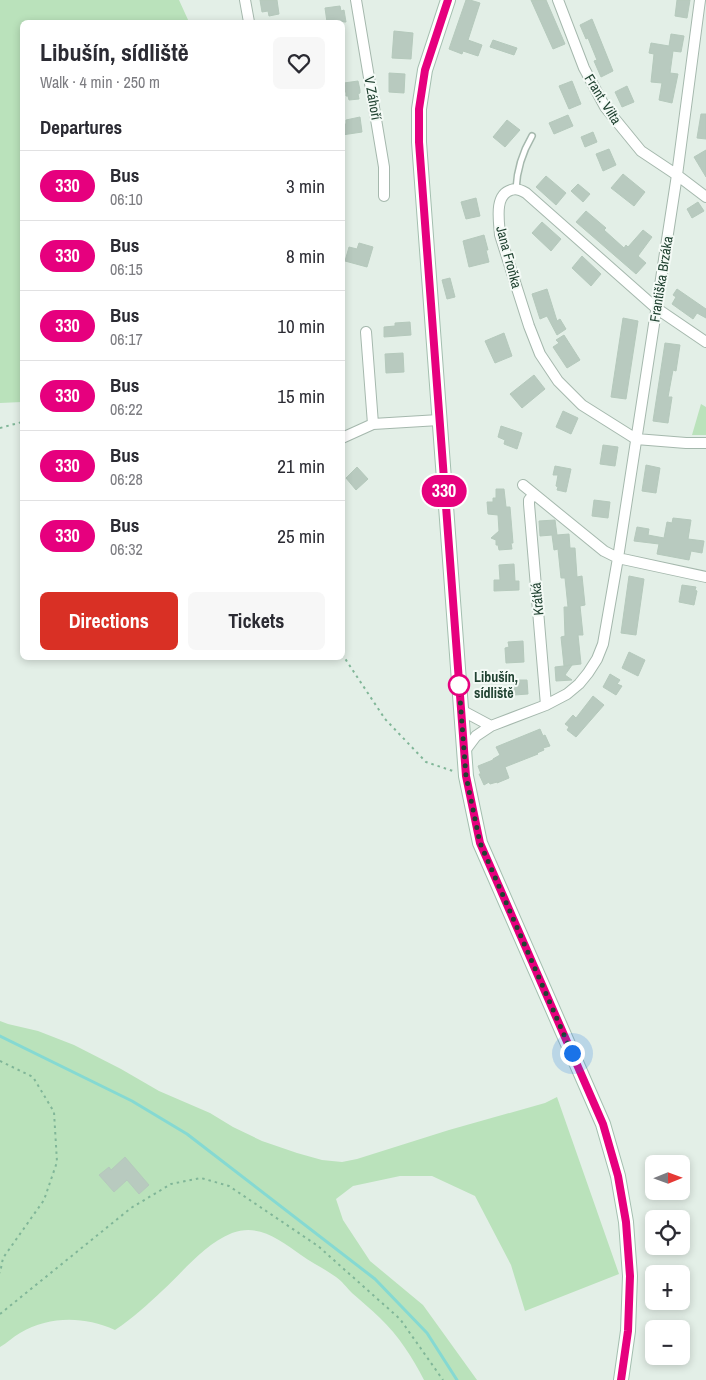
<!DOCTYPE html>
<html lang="en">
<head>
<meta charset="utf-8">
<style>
	:root { --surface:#fff; --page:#f7f7f7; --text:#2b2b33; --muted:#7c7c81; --line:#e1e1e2; --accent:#d93025 }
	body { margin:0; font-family:"Archivo Narrow",sans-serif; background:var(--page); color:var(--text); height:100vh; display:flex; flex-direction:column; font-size:19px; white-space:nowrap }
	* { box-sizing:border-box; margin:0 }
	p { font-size:16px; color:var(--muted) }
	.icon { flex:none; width:28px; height:28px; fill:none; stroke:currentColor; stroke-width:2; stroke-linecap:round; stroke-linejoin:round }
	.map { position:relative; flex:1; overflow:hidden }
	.side { position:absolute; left:20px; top:20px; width:325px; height:640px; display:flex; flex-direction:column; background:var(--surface); border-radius:8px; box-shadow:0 2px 8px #0003 }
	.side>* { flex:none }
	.badge { padding:0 10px; border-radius:16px; font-size:18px; line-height:32px }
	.needle { width:32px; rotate:89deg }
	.tools { position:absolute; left:645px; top:1155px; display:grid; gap:10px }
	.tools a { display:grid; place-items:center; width:45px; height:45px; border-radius:8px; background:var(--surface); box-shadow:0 2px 8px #0003; font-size:25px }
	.you { position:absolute; width:25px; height:25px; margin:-12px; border:4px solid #fff; border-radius:50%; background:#1a73e8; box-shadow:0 0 0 8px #1a73e833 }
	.map>.badge { position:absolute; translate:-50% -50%; box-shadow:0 0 0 2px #fff }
	h2 { padding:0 20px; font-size:19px; line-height:45px }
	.round { display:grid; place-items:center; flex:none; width:52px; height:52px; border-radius:8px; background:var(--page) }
	.headline { display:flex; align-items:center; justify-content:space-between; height:85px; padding:0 20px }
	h1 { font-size:24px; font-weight:700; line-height:38px }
	.primary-button { display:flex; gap:10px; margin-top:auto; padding:10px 20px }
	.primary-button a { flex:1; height:58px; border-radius:8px; background:var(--accent); color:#fff; font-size:20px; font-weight:700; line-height:58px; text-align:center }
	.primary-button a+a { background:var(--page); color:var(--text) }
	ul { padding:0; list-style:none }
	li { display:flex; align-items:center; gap:15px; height:70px; padding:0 20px; border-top:1px solid var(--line) }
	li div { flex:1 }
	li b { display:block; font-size:19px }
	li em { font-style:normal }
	li .badge { min-width:55px; font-weight:700; text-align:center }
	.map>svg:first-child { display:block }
	.green { fill:#bae2bb }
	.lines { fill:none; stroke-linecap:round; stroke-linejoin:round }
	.stream { stroke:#85d9d2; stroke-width:3 }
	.building { fill:#b8cabf; stroke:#b5c9bc }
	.lane-casing { stroke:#a5b8ad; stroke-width:8 }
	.street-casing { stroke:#a5b8ad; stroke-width:12 }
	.secondary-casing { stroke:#a3bfaf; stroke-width:16 }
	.path { stroke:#80b698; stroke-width:2; stroke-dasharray:2.5 4; stroke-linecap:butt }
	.lane { stroke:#fff; stroke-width:5 }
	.street { stroke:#fff; stroke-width:10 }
	.secondary { stroke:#fff; stroke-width:14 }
	.line-casing { stroke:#fff; stroke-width:11 }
	.line { stroke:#e6007e; stroke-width:8 }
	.walk { stroke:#204231; stroke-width:5; stroke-dasharray:0 9 }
	.stop-dot { fill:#fff; stroke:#e6007e; stroke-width:2.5 }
	.labels { text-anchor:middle; stroke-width:4; stroke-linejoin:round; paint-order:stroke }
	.street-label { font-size:14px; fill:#204231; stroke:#f4faf6 }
	.stop-label { font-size:14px; font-weight:bold; fill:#204231; stroke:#f4faf6; text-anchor:start }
</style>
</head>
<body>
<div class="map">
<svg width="706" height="1380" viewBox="0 0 706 1380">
	<rect width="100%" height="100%" fill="#e3efe7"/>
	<path class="green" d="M0 0H179L189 22H22V402L0 403Z
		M701 404 706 407V435H692Z
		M0 1021 8 1024 38 1031 74 1045 121 1069 159 1091 210 1113 233 1127 262 1141 297 1153 322 1160 342 1162 357 1159 449 1130 545 1103 557 1097 619 1274 525 1311 511 1265 475 1196 432 1176H400L353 1186 336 1199 343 1220 370 1261 423 1305 477 1380H424C413 1358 398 1335 380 1318 371 1309 361 1301 352 1293 347 1288 342 1281 336 1277 325 1269 312 1263 301 1255 280 1240 259 1223 232 1233 203 1245 184 1271 162 1291 148 1304 132 1319 115 1330 83 1316 50 1316 20 1333 13 1337 7 1343 0 1347Z"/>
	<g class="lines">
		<path class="stream" d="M0 1036 132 1101 187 1134 375 1279 427 1333 457 1380"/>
	</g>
	<path class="building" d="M260 0H277L279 14 269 16 268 11 262 12Z
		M466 0H470L480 3 468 40 482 45 478 56 463 51 462 54 449 49Z
		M531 0H546L565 44 553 49Z
		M677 0H690L687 18 675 16Z
		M340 6 341 11 344 10 346 22H327L325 8Z
		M592 19 613 71 601 77 594 61 597 60 588 38 586 39 580 25Z
		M394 31 413 33 411 59 392 58Z
		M671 34 684 36 681 52 673 51 670 73 678 74 672 103 659 100 662 83 651 82 654 54 649 53 651 43 669 46Z
		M493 40 517 48 514 55 490 47Z
		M389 73 405 74 404 93 389 92Z
		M358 81 360 90V93L358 94 359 99 349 100 348 96H346V92L342 91V89L345 87 344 83Z
		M572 81 581 104 569 109 559 86Z
		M627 86 634 102 622 107 615 92Z
		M701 114H706V139L697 138Z
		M568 115 573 126 554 134 549 123Z
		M360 117 362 132 342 135V125L346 124V120Z
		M507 120 520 130 505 147 493 137Z
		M593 132 597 142 585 147 581 137Z
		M609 149 616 165 603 171 596 154Z
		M706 150V177L694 157Z
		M623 174 645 192 634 206 611 188Z
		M546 176 566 193 556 205 536 187Z
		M578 184 590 194 583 202 571 191Z
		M476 198 480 216 466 219 461 202Z
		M698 202 704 211 692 218 687 209Z
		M586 211 606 228 604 230 624 248 626 245 628 247 643 230 652 237 638 256 646 263 636 274 576 222Z
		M542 222 561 239 551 251 532 233Z
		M484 235 488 250H486L489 262 469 267 463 241Z
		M359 243 373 247 367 267 345 261 349 247 357 249Z
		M582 256 601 274 591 286 572 268Z
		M450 278 455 297 447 299 442 280Z
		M547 289 557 321 560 319 566 329 557 335 547 316 540 319 532 294Z
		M677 289 706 309V318L697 313 693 319 672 304 676 297 673 295Z
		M623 318 638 321 626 399 611 397Z
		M410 322 411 335 384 337V327L395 326V323Z
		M504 333 512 356 495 363 485 341Z
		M564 335 580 360 567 368 553 347 559 343 556 340Z
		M665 343 680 345 676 371 673 370 668 397H672L668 423 653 421Z
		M403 353 404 372 386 373 385 354Z
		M534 375 545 389 522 408 510 394Z
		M563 411 578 418 571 434 556 427Z
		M501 426 522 433 517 449 504 444 505 440 498 437Z
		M603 445 618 447 615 466 600 464Z
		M646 465 660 468 656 493 642 491Z
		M555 466 571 469 566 492 557 490 558 487 556 486 558 475H553Z
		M357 467 368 479 356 490 346 478Z
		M496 489H504L506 507H510L513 543H511L512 549 499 550 498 545H496V540L491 538 499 531 498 515 488 514 487 502H493V498H496Z
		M594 500 610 502 608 518 592 516Z
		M673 518 691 520 688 539 704 541 702 553 691 551 689 560 657 554 659 544 634 541 637 527 649 529 648 535 664 538 667 522 672 523Z
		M555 520 557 535 569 534 570 548H575L577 577 582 576 585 605 580 606 583 635H578L581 664 564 666 561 637 565 636 564 607H568L565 578H561L558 549 554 550 552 535 540 536 539 521Z
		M514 564 515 581H519V590L494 591V580H500L499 565Z
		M629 576 644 579 636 635 621 633Z
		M682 585 696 587 695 590 697 591 694 605 679 602Z
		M523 641 524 662 506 663 505 648 509 647 508 642Z
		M629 652 645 660 638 676 622 668Z
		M572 665 565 675 572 680 556 681 555 667Z
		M610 674 620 680 617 684 622 686 616 695 603 687Z
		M514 680H527L528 694 514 695 512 689 514 685Z
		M593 696 604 705 576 737 567 730 569 727 565 724 573 715 576 718Z
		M540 729 543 736 545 735 550 746 543 748 544 750 537 753 538 754 505 767 509 778 497 783V782L490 784 489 782 484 785 479 774H481L478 766 493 760V759L500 755 496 747Z
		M125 1157 149 1185 139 1194 127 1180 114 1192 99 1175 109 1167 111 1170Z"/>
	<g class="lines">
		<defs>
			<path id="lane" d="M516 189C517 169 522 153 532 136"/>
			<path id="street" d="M245 0 249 22
				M356 0 384 167V196
				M558 0 584 68 605 107 641 151 677 175 706 197
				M366 332 373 424
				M706 342 656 308 526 193C521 190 516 188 511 190 494 195 499 221 500 235L529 326 540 354 558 381 582 405 636 439 686 443H706
				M342 438 373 424 439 420
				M523 485 604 551 618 558 706 577
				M534 494 529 500V504L546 705
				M461 710 491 726
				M464 752 476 736 491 726 546 705 567 694 579 684 588 673 597 659 603 644 618 558 677 175 700 0"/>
			<path id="secondary" d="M448 0 425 70 419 109V142L466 776 480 843 603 1124 618 1176 626 1222 630 1276 628 1331 621 1380"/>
		</defs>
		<use href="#lane" class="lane-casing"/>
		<use href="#street" class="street-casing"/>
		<use href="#secondary" class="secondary-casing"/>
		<path class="path" d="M0 428 22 422
			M342 654 385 719 426 762 453 771
			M0 1061 33 1077 54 1112 57 1162 44 1200 3 1258 0 1273
			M0 1314 131 1208 171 1184 201 1178 229 1186 318 1246 400 1319 443 1380"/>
		<use href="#lane" class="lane"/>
		<use href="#street" class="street"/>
		<use href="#secondary" class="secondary"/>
	</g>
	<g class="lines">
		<defs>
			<path id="line" d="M448 0 425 70 419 109V142L466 776 480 843 603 1124 618 1176 626 1222 630 1276 628 1331 621 1380"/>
		</defs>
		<use href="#line" class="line-casing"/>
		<use href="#line" class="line"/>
		<path class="walk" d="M459 685 466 776 480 843 572 1053"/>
	</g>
	<circle class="stop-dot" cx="459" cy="685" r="10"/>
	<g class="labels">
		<g class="street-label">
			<text transform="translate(373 98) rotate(80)" y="5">V Záhoří</text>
			<text transform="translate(603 99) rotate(58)" y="5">Frant. Vilta</text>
			<text transform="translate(509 257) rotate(75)" y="5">Jana Froňka</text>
			<text transform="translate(661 279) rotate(-81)" y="5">Františka Brzáka</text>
			<text transform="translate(537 599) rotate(-95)" y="5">Krátká</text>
		</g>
		<g class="stop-label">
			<text x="474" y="682">Libušín,<tspan x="474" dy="16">sídliště</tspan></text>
		</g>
	</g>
</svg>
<div class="tools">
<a><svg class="needle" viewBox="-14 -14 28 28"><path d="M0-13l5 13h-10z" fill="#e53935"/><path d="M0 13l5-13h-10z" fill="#7c7c81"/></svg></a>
<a><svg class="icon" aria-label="locate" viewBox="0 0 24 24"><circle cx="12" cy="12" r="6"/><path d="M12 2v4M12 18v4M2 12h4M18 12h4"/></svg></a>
<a>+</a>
<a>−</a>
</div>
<div class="you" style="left:572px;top:1053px"></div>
<b class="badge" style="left:444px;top:491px;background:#e6007e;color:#fff">330</b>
<section class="side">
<div class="headline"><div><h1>Libušín, sídliště</h1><p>Walk · 4 min · 250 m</p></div><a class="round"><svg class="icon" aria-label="heart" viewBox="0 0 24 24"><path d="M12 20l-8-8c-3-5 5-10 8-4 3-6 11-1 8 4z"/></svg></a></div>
<h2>Departures</h2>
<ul>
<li><span class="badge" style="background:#e6007e;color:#fff">330</span><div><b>Bus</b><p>06:10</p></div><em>3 min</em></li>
<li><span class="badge" style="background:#e6007e;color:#fff">330</span><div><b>Bus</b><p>06:15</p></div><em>8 min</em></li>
<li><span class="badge" style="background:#e6007e;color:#fff">330</span><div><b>Bus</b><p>06:17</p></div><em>10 min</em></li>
<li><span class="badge" style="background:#e6007e;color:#fff">330</span><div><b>Bus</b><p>06:22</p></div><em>15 min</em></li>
<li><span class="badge" style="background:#e6007e;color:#fff">330</span><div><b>Bus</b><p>06:28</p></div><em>21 min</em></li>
<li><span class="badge" style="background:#e6007e;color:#fff">330</span><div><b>Bus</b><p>06:32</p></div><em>25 min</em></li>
</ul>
<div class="primary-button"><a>Directions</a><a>Tickets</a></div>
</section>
</div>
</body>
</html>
